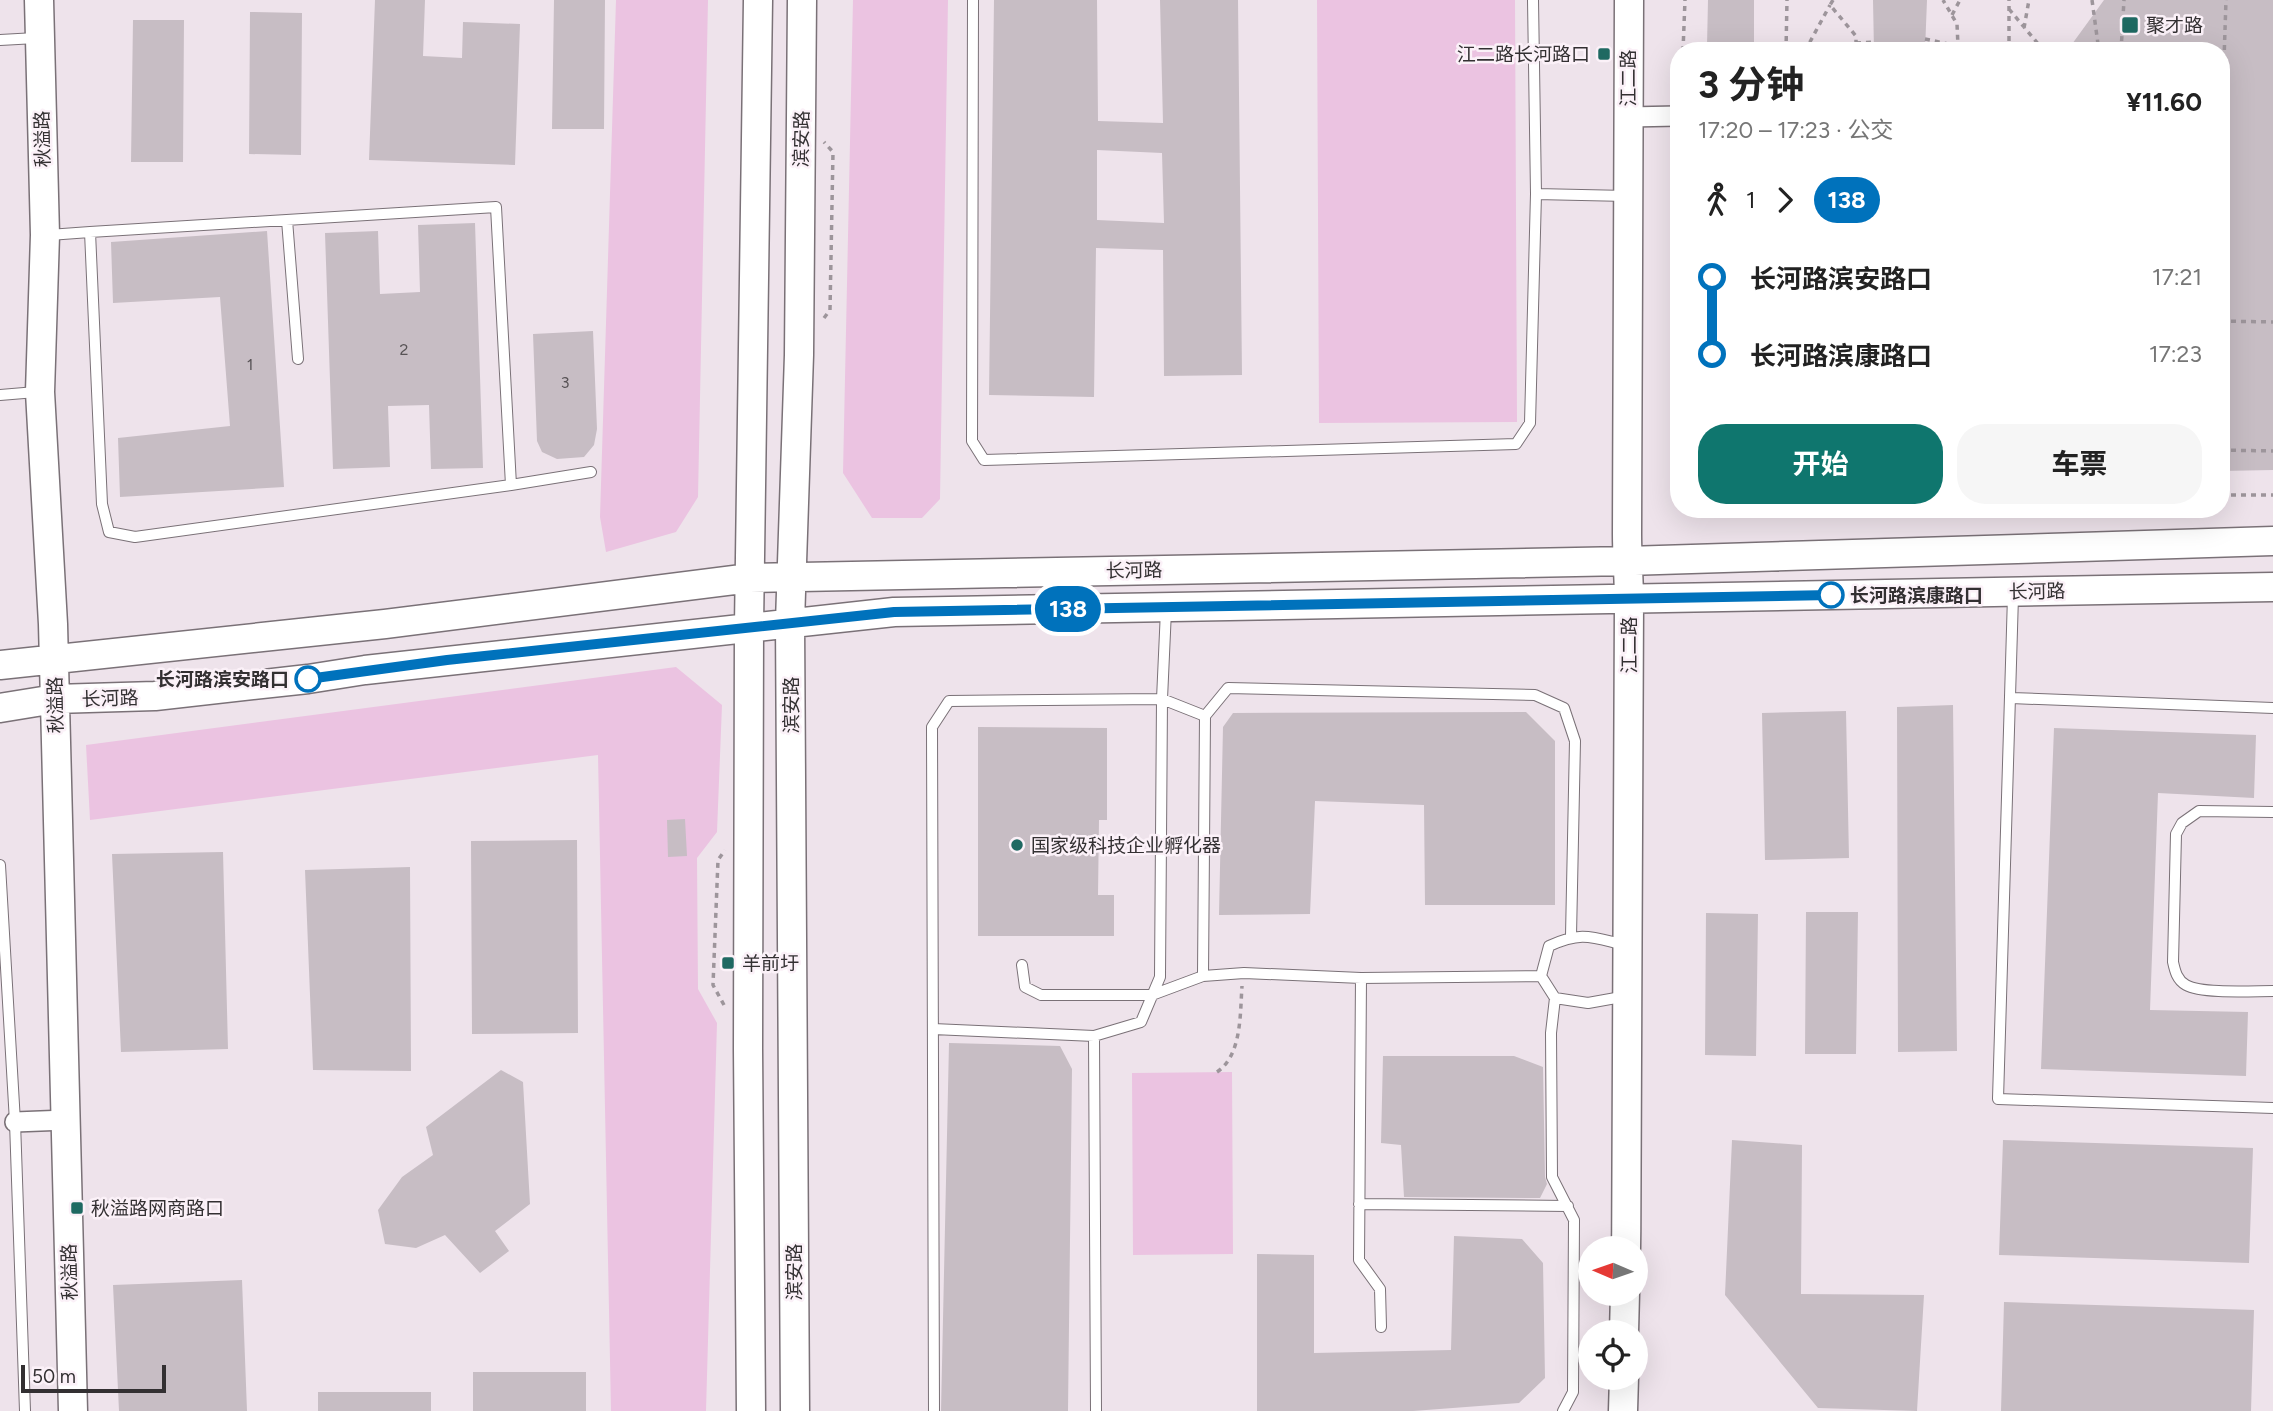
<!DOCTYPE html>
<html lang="zh">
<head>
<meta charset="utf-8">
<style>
	:root { --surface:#fff; --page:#f6f6f6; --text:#222; --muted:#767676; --accent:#0f766e }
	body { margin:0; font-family:Figtree,"Noto Sans SC",sans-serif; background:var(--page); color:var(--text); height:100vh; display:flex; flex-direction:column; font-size:26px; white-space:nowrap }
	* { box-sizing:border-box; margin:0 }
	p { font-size:23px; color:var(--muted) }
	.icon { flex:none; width:38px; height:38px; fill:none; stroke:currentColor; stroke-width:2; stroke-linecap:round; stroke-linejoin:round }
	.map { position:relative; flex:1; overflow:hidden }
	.sheet { position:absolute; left:1670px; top:42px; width:560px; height:476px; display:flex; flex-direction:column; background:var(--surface); border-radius:28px; box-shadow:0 7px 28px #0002 }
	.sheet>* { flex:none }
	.badge { padding:0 14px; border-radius:23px; font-size:24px; line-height:46px }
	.needle { width:46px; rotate:272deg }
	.buttons { position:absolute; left:1578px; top:1236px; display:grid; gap:14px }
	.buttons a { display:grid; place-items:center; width:70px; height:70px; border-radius:50%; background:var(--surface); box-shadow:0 7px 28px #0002; font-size:35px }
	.scale { position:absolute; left:21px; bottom:18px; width:145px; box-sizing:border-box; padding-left:7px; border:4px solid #333032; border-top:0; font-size:19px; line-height:24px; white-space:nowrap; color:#333032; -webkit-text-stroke:5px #fbf1f8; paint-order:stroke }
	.map>.badge { position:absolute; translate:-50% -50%; box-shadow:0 0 0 4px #fff }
	.legs { display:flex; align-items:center; gap:10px; height:77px; padding:0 28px; font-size:23px }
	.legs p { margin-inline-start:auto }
	.overview { display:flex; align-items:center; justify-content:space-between; height:119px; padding:0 28px }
	h1 { font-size:38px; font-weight:700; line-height:52px }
	.action { display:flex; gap:14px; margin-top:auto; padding:14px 28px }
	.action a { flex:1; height:80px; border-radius:28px; background:var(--accent); color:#fff; font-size:28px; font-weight:700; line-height:80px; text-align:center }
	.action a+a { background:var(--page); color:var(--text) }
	ul { padding:0 28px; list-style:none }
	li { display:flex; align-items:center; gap:24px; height:77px; font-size:26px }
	li i { display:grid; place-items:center; width:10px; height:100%; margin:0 9px; background:currentColor }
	li i::after { content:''; width:18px; height:18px; margin:-9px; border:5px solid; border-radius:50%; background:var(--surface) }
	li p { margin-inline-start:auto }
	li:first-child i { background:linear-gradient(#0000 50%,currentColor 0) }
	li:last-child i { background:linear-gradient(currentColor 50%,#0000 0) }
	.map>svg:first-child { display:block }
	.green { fill:#ebc3e1 }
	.building { fill:#c7bdc4; fill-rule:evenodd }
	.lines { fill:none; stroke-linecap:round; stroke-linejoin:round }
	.lane-casing { stroke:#7a7177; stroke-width:12 }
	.street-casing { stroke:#7a7177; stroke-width:22 }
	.secondary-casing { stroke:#7a7177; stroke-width:31 }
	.path { stroke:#9d959b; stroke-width:3.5; stroke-dasharray:5 5; stroke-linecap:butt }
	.lane { stroke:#fff; stroke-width:10 }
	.street { stroke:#fff; stroke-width:19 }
	.secondary { stroke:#fff; stroke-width:28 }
	.line-1-casing { stroke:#fff; stroke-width:16 }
	.line-1 { stroke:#0072bc; stroke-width:10 }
	.poi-dot { fill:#1f6962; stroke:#fbf1f8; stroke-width:2.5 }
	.stop-1-dot { fill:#fff; stroke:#0072bc; stroke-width:3.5 }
	.labels { text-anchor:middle; stroke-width:5; stroke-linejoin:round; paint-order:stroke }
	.number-label { font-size:16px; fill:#585356 }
	.poi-label { font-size:19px; fill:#333032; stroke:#fbf1f8; text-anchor:start }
	.street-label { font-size:19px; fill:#333032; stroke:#fbf1f8 }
	.stop-label { font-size:19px; font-weight:bold; fill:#333032; stroke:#fbf1f8; text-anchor:start }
</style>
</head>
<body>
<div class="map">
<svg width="2273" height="1411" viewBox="0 0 2273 1411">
	<rect width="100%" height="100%" fill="#eee3eb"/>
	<path class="green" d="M616 0H708L698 497 676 532 606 552 600 517Z
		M853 0H948L940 499 922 518H872L843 473Z
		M1317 0H1515L1517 422 1319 423Z
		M676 667 722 705 717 832 697 858 698 989 717 1023 706 1411H611L598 755 90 820 86 745Z
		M1232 1072 1233 1254 1133 1255 1132 1073Z"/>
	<path class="building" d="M375 0H425L423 56 462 58 463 22 520 24 515 165 369 160Z
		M554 0H605L604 129H552Z
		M994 0H1097L1098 121 1163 123 1160 0H1238L1242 375 1164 376 1163 250 1096 248 1094 397 989 395ZM1097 150 1162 153 1164 223 1097 220Z
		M1708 0H1754V44L1707 46Z
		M1873 0H1927L1925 51H1874Z
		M2104 0H2273V470L2221 471V51H2067Z
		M250 12 302 13 301 155 249 154Z
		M133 20H184L183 162H131Z
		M475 223 483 468 431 469 429 405 388 406 390 467 333 469 325 233 378 231 380 294 420 292 418 225Z
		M267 231 284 487 120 497 118 438 230 426 220 297 113 303 111 242Z
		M593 331 597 429 594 445 584 457 557 459 542 452 537 441 533 334Z
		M1953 705 1957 1051 1898 1052 1897 707Z
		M1846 711 1849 858 1765 860 1762 713Z
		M1526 712 1555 741V905H1425L1424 805 1315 801 1310 914 1219 915 1223 727 1233 713Z
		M978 727 1107 728V820H1099L1098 895H1114V936H978Z
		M2054 728 2256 735 2254 798 2158 793 2150 1010 2248 1012 2246 1076 2041 1069Z
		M685 819 687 856 668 857 667 820Z
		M577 840 578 1033 472 1034 471 841Z
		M223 852 228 1049 121 1052 112 854Z
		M410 867 411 1071 313 1070 305 870Z
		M1806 912H1858L1856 1054H1805Z
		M1706 913 1758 914 1756 1056 1705 1055Z
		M949 1043 1060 1046 1072 1069 1068 1411H941Z
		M1383 1056H1514L1543 1067 1545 1177 1547 1184 1540 1198 1404 1197 1401 1145 1381 1143Z
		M501 1070 523 1082 530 1204 495 1231 509 1251 480 1273 445 1235 416 1248 385 1244 378 1210 402 1177 433 1155 426 1127Z
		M1732 1140 1802 1145 1801 1294 1924 1295 1917 1411 1818 1408 1725 1295Z
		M2003 1140 2253 1148 2249 1263 1999 1255Z
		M1454 1236 1522 1239 1543 1263 1545 1378 1519 1403 1413 1411H1257V1254L1314 1255V1353L1451 1350Z
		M242 1280 247 1411H119L113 1285Z
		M2004 1302 2254 1310 2251 1411H2001Z
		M473 1372H586V1411H473Z
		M318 1392H431V1411H318Z"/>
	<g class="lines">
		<defs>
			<path id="lane" d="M973 0 972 441 984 460 1516 444 1530 423 1536 194 1533 0
				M0 40 36 38
				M1536 194 1627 196
				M287 220 298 359
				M49 235 90 232 496 207 511 485 135 537 109 532 102 504 90 232
				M0 395 36 392
				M511 485 591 472
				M2013 596 1998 1099 2273 1108
				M2011 698 2273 708
				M2273 812 2199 811 2182 823 2176 834 2173 962C2175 971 2177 980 2186 985 2202 994 2252 991 2273 991
				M0 865 15 1122 25 1411
				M1625 945C1591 937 1582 931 1549 946L1541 976 1555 998 1588 1003 1627 996
				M1022 965 1025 987 1041 995H1152L1203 976
				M1541 976 1361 978 1244 973 1203 976 1205 716 1228 688 1535 695 1564 708 1575 741 1571 936
				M1361 978 1359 1260 1380 1289 1381 1327
				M1555 998 1551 1033 1552 1177 1574 1220 1573 1392 1563 1411
				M933 1029 1094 1036 1141 1022 1160 977 1162 699 1166 610
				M1094 1036 1096 1411
				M1359 1204 1568 1206
				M934 1411 932 727 949 701 1162 699 1205 716"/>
			<path id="street" d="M1628 117 1678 116
				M15 1122 66 1120"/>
			<path id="secondary" d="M39 0 45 235 40 392 53 624 73 1411
				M0 665 385 624 750 578 1627 561 2273 541
				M0 708 55 699 155 696 308 679 365 670 894 612 2273 587
				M1626 1248C1629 1033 1630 818 1629 602 1629 580 1627 557 1627 534L1629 0
				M1624 1332 1625 1293
				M751 1411 748 1049 749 626 758 0
				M795 1411 790 622 799 355 802 0
				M1623 1411 1624 1377"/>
		</defs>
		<use href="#lane" class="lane-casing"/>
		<use href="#street" class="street-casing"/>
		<use href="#secondary" class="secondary-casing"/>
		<path class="path" d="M1833 0 1830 5 1856 36V51
			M2092 0 2098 44 2113 51
			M2009 9 2044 51
			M1952 15 1960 0
			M2024 28 2029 0
			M1925 39 1958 46 1957 24 1943 0
			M1856 43 1874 42
			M1683 51 1685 0
			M1786 51 1787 0
			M1805 51 1830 5
			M2009 51V0
			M2121 51 2124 0
			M2221 150 2226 0
			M1678 248 1672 489H1678
			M824 318 830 310 833 152 824 142
			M2221 321 2273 322
			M2221 450 2273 451
			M2221 495H2273
			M724 1005 713 985 718 860 725 850
			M1217 1072C1242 1055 1240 1014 1242 986"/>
		<use href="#lane" class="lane"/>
		<use href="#street" class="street"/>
		<use href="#secondary" class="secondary"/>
	</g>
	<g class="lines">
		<defs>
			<path id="line-1" d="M308 679 447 660 894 612 1831 595"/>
		</defs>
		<use href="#line-1" class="line-1-casing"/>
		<use href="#line-1" class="line-1"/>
	</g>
	<g class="poi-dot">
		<rect x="2121" y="16" width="18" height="18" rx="3.5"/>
		<rect x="1597" y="47" width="14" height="14" rx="3.5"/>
		<circle cx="1017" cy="845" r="7"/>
		<rect x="721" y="956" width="14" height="14" rx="3.5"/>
		<rect x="70" y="1201" width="14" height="14" rx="3.5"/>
	</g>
	<g class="stop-1-dot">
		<circle cx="1831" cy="595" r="12"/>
		<circle cx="308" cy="679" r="12"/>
	</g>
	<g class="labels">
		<g class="number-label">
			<text x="404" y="355">2</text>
			<text x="250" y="370">1</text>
			<text x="565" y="388">3</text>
		</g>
		<g class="poi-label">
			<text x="2146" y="32">聚才路</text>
			<text x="1590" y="61" text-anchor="end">江二路长河路口</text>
			<text x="1031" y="852">国家级科技企业孵化器</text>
			<text x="742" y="970">羊前圩</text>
			<text x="91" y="1215">秋溢路网商路口</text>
		</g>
		<g class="street-label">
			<text transform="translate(1628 78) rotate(-90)" y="7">江二路</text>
			<text transform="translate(42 139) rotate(-91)" y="7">秋溢路</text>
			<text transform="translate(801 139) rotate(-89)" y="7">滨安路</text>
			<text transform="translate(1134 570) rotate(-1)" y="7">长河路</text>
			<text transform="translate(2037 591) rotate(-1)" y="7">长河路</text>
			<text transform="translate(1629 645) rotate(-90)" y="7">江二路</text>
			<text transform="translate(110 698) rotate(-2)" y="7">长河路</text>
			<text transform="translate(55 705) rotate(-91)" y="7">秋溢路</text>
			<text transform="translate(791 705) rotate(-90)" y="7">滨安路</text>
			<text transform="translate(69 1272) rotate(-91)" y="7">秋溢路</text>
			<text transform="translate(794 1272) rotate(-90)" y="7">滨安路</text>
		</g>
		<g class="stop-label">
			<text x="1850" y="602">长河路滨康路口</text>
			<text x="289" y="686" text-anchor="end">长河路滨安路口</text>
		</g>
	</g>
</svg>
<div class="buttons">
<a><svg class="needle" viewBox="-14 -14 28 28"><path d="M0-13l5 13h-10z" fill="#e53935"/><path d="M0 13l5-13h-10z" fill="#767676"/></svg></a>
<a><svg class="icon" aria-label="locate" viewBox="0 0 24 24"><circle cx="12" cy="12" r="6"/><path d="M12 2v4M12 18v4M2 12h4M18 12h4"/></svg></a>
</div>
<div class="scale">50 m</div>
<b class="badge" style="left:1068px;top:609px;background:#0072bc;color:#fff">138</b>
<section class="sheet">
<div class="overview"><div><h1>3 分钟</h1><p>17:20 – 17:23 · 公交</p></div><b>¥11.60</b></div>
<div class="legs"><svg class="icon" aria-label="walk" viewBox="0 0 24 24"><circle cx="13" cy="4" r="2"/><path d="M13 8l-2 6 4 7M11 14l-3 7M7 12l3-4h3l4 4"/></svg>1<svg class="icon" aria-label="forward" viewBox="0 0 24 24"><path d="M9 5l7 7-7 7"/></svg><b class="badge" style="background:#0072bc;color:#fff">138</b></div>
<ul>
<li><i style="color:#0072bc"></i><b>长河路滨安路口</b><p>17:21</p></li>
<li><i style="color:#0072bc"></i><b>长河路滨康路口</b><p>17:23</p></li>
</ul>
<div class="action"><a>开始</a><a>车票</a></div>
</section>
</div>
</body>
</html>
